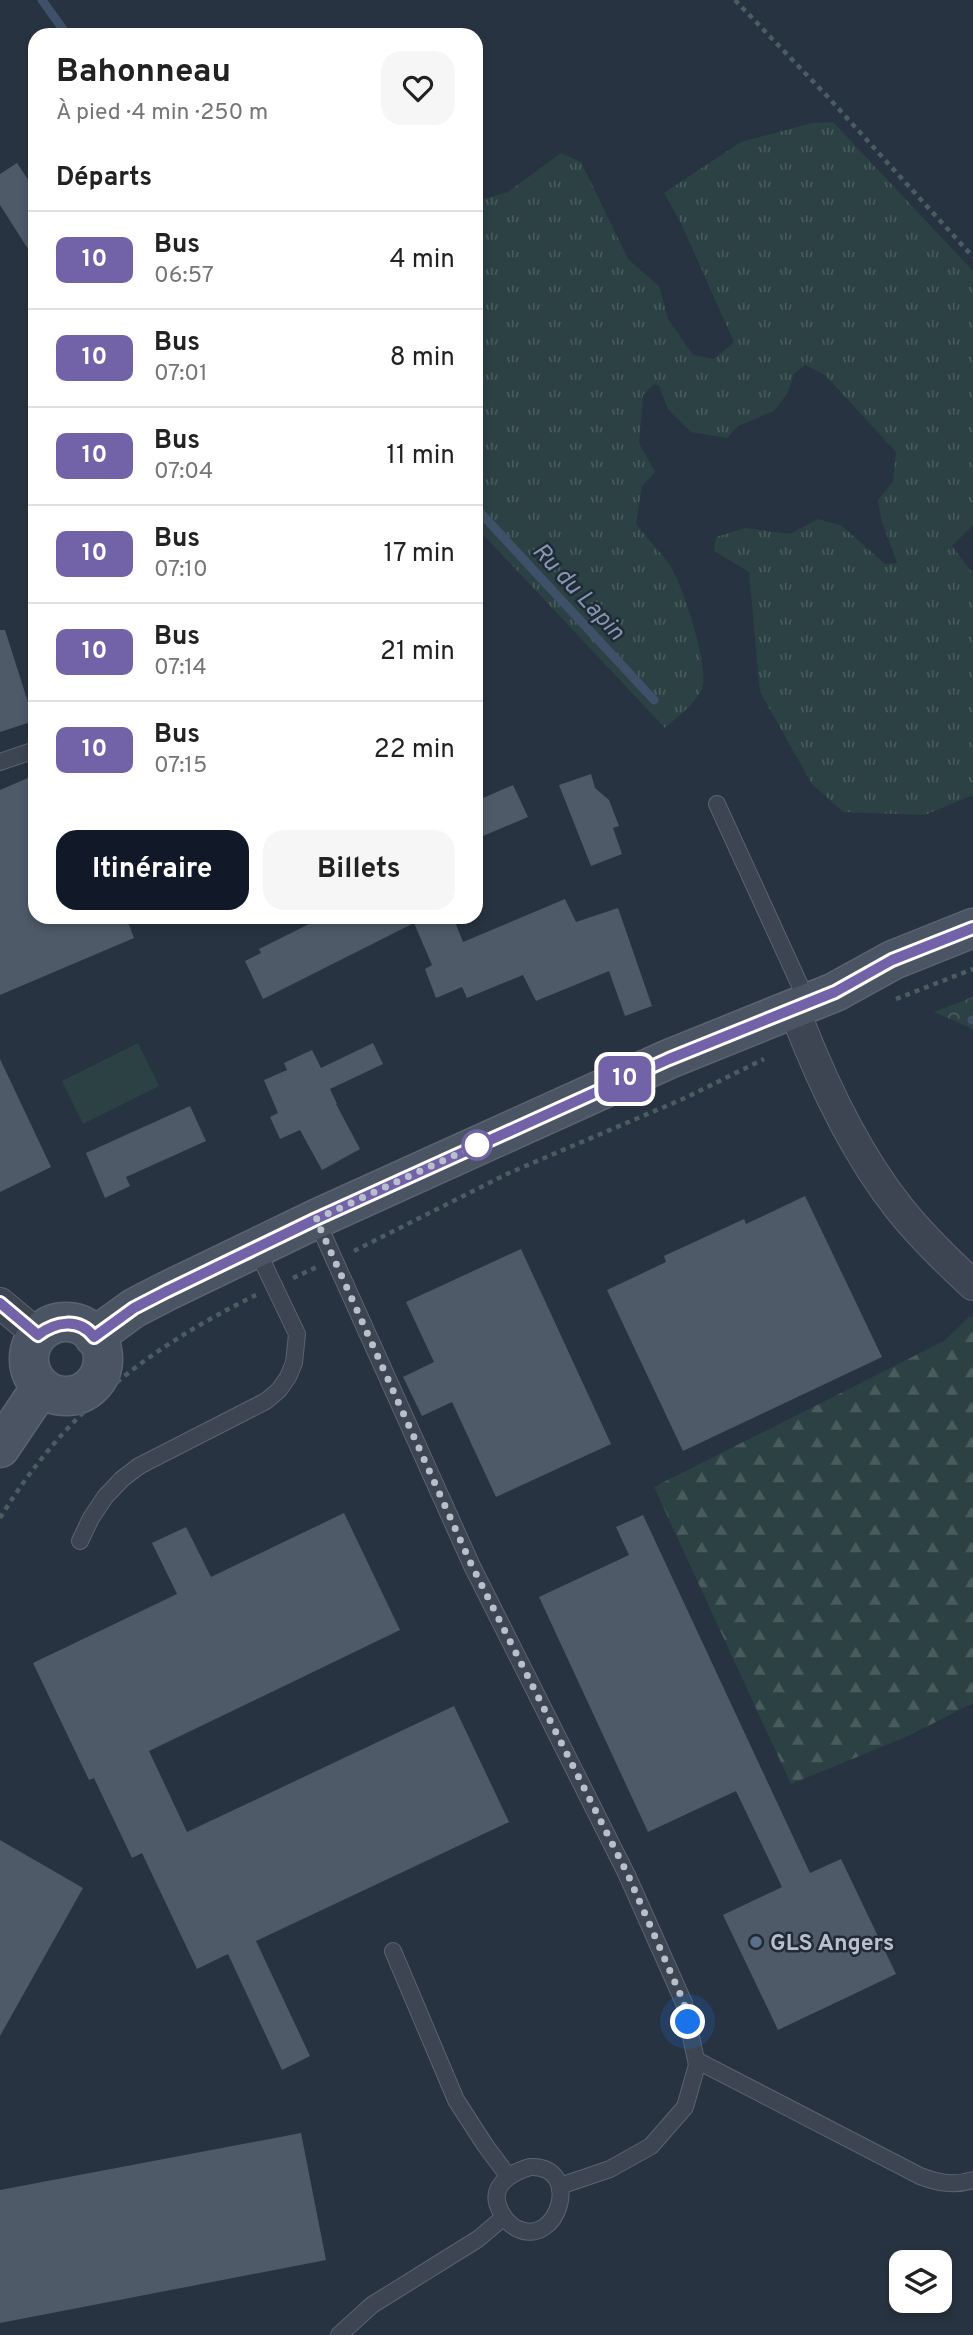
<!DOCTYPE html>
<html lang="fr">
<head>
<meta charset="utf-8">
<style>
	:root { --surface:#fff; --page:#f6f6f6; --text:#222; --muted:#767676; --line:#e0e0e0; --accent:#111827 }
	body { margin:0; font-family:Overpass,sans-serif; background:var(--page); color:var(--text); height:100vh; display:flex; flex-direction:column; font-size:26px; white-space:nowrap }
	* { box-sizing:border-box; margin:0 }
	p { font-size:23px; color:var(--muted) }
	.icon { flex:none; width:38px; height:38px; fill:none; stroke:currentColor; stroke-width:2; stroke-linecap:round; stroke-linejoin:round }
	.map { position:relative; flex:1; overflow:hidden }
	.sheet { position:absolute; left:28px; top:28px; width:455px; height:896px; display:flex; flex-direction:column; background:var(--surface); border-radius:21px; box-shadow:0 4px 10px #0003 }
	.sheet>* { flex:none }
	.badge { padding:0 14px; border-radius:10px; font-size:24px; line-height:46px }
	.tools { position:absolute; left:889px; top:2250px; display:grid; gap:14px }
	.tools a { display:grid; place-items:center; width:63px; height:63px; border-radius:14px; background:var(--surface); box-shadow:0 4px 10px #0003; font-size:35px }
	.you { position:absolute; width:35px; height:35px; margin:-18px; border:5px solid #fff; border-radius:50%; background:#1a73e8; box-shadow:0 0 0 10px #1a73e833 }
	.map>.badge { position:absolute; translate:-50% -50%; box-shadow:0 0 0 4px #fff }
	h2 { padding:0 28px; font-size:26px; line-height:63px }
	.round { display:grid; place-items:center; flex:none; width:74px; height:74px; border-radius:21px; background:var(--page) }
	.headline { display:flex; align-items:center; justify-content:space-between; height:119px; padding:0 28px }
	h1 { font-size:33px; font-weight:700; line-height:52px }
	.button { display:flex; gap:14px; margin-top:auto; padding:14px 28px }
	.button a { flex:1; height:80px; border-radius:21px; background:var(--accent); color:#fff; font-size:28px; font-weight:700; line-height:80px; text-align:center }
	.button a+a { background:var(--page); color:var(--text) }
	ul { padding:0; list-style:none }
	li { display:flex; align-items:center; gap:21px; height:98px; padding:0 28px; border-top:2px solid var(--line) }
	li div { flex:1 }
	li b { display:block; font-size:26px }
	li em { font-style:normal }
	li .badge { min-width:77px; font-weight:700; text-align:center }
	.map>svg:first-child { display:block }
	.grass { fill:url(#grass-tufts) }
	.forest { fill:url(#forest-firs) }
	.park { fill:url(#park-crowns) }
	.pitch { fill:#2b4143 }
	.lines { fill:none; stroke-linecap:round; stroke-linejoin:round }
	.stream { stroke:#3f5169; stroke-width:9 }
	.building { fill:#4f5a69 }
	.lane-casing { stroke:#5a636e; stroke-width:18 }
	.street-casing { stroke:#5a636e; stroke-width:32 }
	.secondary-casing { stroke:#5a636e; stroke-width:41 }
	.path { stroke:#4a5e61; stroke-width:4.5; stroke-dasharray:5 5; stroke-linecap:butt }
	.lane { stroke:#3c4551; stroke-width:16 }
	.street { stroke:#3c4551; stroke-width:30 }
	.secondary { stroke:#4b5463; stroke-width:38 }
	.line-casing { stroke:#fff; stroke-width:16 }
	.line { stroke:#7263a9; stroke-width:10 }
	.walk { stroke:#b9c0cb; stroke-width:7; stroke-dasharray:0 12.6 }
	.stop-dot { fill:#fff; stroke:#7263a9; stroke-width:3.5 }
	.service-dot { fill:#5c6f8a; stroke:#212a36; stroke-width:2.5 }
	.labels { text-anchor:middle; stroke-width:5; stroke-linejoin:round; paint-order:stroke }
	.poi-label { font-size:23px; font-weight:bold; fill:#b9c0cb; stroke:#212a36; text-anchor:start }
	.water-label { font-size:24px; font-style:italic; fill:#8397b0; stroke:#212a36 }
</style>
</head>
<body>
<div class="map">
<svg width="973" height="2335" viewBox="0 0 973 2335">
	<defs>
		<pattern id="grass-tufts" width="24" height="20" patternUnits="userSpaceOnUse" patternTransform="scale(1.75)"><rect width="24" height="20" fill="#2b4143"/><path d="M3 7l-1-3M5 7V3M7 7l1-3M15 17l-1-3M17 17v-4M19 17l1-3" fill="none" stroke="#485b5d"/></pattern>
		<pattern id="forest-firs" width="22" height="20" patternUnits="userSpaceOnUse" patternTransform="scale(1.75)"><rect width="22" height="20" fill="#2b4143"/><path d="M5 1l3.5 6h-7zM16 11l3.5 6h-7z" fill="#485b5d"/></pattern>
		<pattern id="park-crowns" width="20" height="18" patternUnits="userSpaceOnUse" patternTransform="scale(1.75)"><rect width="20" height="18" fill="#2b4143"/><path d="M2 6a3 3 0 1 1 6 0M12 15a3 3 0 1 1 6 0" fill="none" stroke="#485b5d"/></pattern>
	</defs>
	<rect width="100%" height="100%" fill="#283341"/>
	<path class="grass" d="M833 122 973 271V525L952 546 973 574V795L925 815 843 812 812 784 760 692 749 572 714 551 716 537 745 528 790 534 818 519 842 526 885 564 897 563 881 519 878 500 893 482 896 452 825 375 805 365 794 374 787 394 774 411 738 426 727 438 691 432 668 409 659 386 654 384 643 395 639 443 655 472 642 486 636 524C645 536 657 548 667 561 681 578 708 663 703 684 698 703 679 715 665 728L476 527V201L508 192 561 153 581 162 628 259 659 286 668 319 693 355 714 359 734 342 681 223 664 193 741 142 812 123Z"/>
	<path class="forest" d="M970 1316 973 1318V1703L906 1737 791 1784 654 1487 944 1341Z"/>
	<path class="park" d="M973 997V1029L934 1012Z"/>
	<path class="pitch" d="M138 1043 159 1086 83 1124 62 1081Z"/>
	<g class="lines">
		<path class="stream" d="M42 0 67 35
			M476 508 654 700
			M972 1020H973"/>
	</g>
	<path class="building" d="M17 163 35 190V260L0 205V174Z
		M0 630H5L34 721 0 732Z
		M591 774 595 788 609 800 619 826 613 828 622 854 591 866 559 785Z
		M35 775V917H126L134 938 0 995V790Z
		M513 785 528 817 476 839V801Z
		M565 899 576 922 618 908 652 1006 625 1016 609 971 536 1001 523 975 467 998 462 987 436 998 425 969 432 965 414 923 263 999 245 961 261 953 259 949 323 917H453L463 942Z
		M373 1043 383 1064 330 1089 337 1104H336L360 1149 322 1170 300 1130 280 1139 270 1117 278 1113 264 1080 287 1070 284 1063 312 1050 321 1068Z
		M0 1059 51 1167 0 1192Z
		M190 1106 206 1141 126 1177 130 1186 105 1198 86 1153Z
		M805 1196 882 1357 683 1451 607 1290 666 1262 664 1256 744 1219 746 1224Z
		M521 1249 611 1444 496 1497 452 1402 422 1416 403 1377 434 1362 406 1302Z
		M344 1513 400 1630 149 1751 187 1832 454 1706 509 1822 256 1941 310 2056 282 2070 228 1954 197 1969 142 1853 132 1858 94 1778 89 1780 33 1663 177 1594 152 1543 186 1527 211 1577Z
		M643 1515 810 1873 841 1859 896 1974 778 2030 723 1915 782 1887 736 1791 648 1832 539 1597 629 1555 616 1527Z
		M0 1840 83 1888 0 2036Z
		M301 2133 326 2260 0 2323V2190Z"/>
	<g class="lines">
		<defs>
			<path id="lane" d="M0 762 35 750
				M717 804 808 1003
				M316 1219 472 1566 627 1875 684 2003 697 2065 685 2107 651 2146 610 2169 560 2186
				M80 1541 91 1518 105 1497 122 1479 139 1466 266 1401 279 1390 288 1377 294 1363 297 1334 256 1248
				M393 1951 456 2100 485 2145 508 2176
				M696 2060 920 2176C938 2183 954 2186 973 2180
				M530 2167C584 2165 558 2250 516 2228 509 2224 504 2218 501 2212 487 2188 509 2173 530 2167Z
				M339 2335 372 2305 478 2239 504 2217"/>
			<path id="street" d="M794 1009C820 1078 853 1150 899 1208 921 1236 947 1261 973 1285
				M0 1303 38 1335"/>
			<path id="secondary" d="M29 1359a37 37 0 1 1 74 0a37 37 0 1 1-74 0Z
				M94 1337 134 1308 167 1291 316 1219 669 1059 835 992 893 960 973 928
				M0 1448 41 1387"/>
		</defs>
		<use href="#lane" class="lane-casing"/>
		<use href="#street" class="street-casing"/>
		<use href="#secondary" class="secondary-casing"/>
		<path class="path" d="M735 0 827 96 973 257
			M896 999 973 969
			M354 1251 509 1173 685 1098 764 1059
			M293 1278 317 1267
			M0 1518C65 1412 146 1349 256 1295"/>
		<use href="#lane" class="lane"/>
		<use href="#street" class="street"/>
		<use href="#secondary" class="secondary"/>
	</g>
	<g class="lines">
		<defs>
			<path id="line" d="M0 1303 38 1335C55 1322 79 1317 94 1337L134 1308 167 1291 316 1219 669 1059 835 992 892 960 973 928"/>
		</defs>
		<use href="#line" class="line-casing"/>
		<use href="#line" class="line"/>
		<path class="walk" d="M477 1145 316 1219 472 1566 628 1875 684 2003 688 2022"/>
	</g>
	<circle class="stop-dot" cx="477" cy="1145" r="14"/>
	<circle class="service-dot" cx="756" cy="1942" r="7"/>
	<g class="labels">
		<g class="poi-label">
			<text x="770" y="1950">GLS Angers</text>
		</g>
		<g class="water-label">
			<text transform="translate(579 591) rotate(47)" y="8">Ru du Lapin</text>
		</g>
	</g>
</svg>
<div class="tools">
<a><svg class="icon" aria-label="layers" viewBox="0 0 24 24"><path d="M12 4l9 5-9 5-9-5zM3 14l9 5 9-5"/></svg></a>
</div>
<div class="you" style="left:688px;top:2022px"></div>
<b class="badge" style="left:625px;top:1079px;background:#7263a9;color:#fff">10</b>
<section class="sheet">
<div class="headline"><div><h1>Bahonneau</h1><p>À pied · 4 min · 250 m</p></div><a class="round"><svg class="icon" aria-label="heart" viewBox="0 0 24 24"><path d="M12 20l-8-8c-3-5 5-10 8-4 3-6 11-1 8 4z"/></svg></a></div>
<h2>Départs</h2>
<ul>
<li><span class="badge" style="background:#7263a9;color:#fff">10</span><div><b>Bus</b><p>06:57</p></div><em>4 min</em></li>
<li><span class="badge" style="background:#7263a9;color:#fff">10</span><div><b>Bus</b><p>07:01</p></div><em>8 min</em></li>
<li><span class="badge" style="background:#7263a9;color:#fff">10</span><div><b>Bus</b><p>07:04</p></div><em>11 min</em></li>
<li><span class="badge" style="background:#7263a9;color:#fff">10</span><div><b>Bus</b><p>07:10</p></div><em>17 min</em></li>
<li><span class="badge" style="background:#7263a9;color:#fff">10</span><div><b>Bus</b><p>07:14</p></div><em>21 min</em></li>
<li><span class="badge" style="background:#7263a9;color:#fff">10</span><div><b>Bus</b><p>07:15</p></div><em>22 min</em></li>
</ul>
<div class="button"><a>Itinéraire</a><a>Billets</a></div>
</section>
</div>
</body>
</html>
